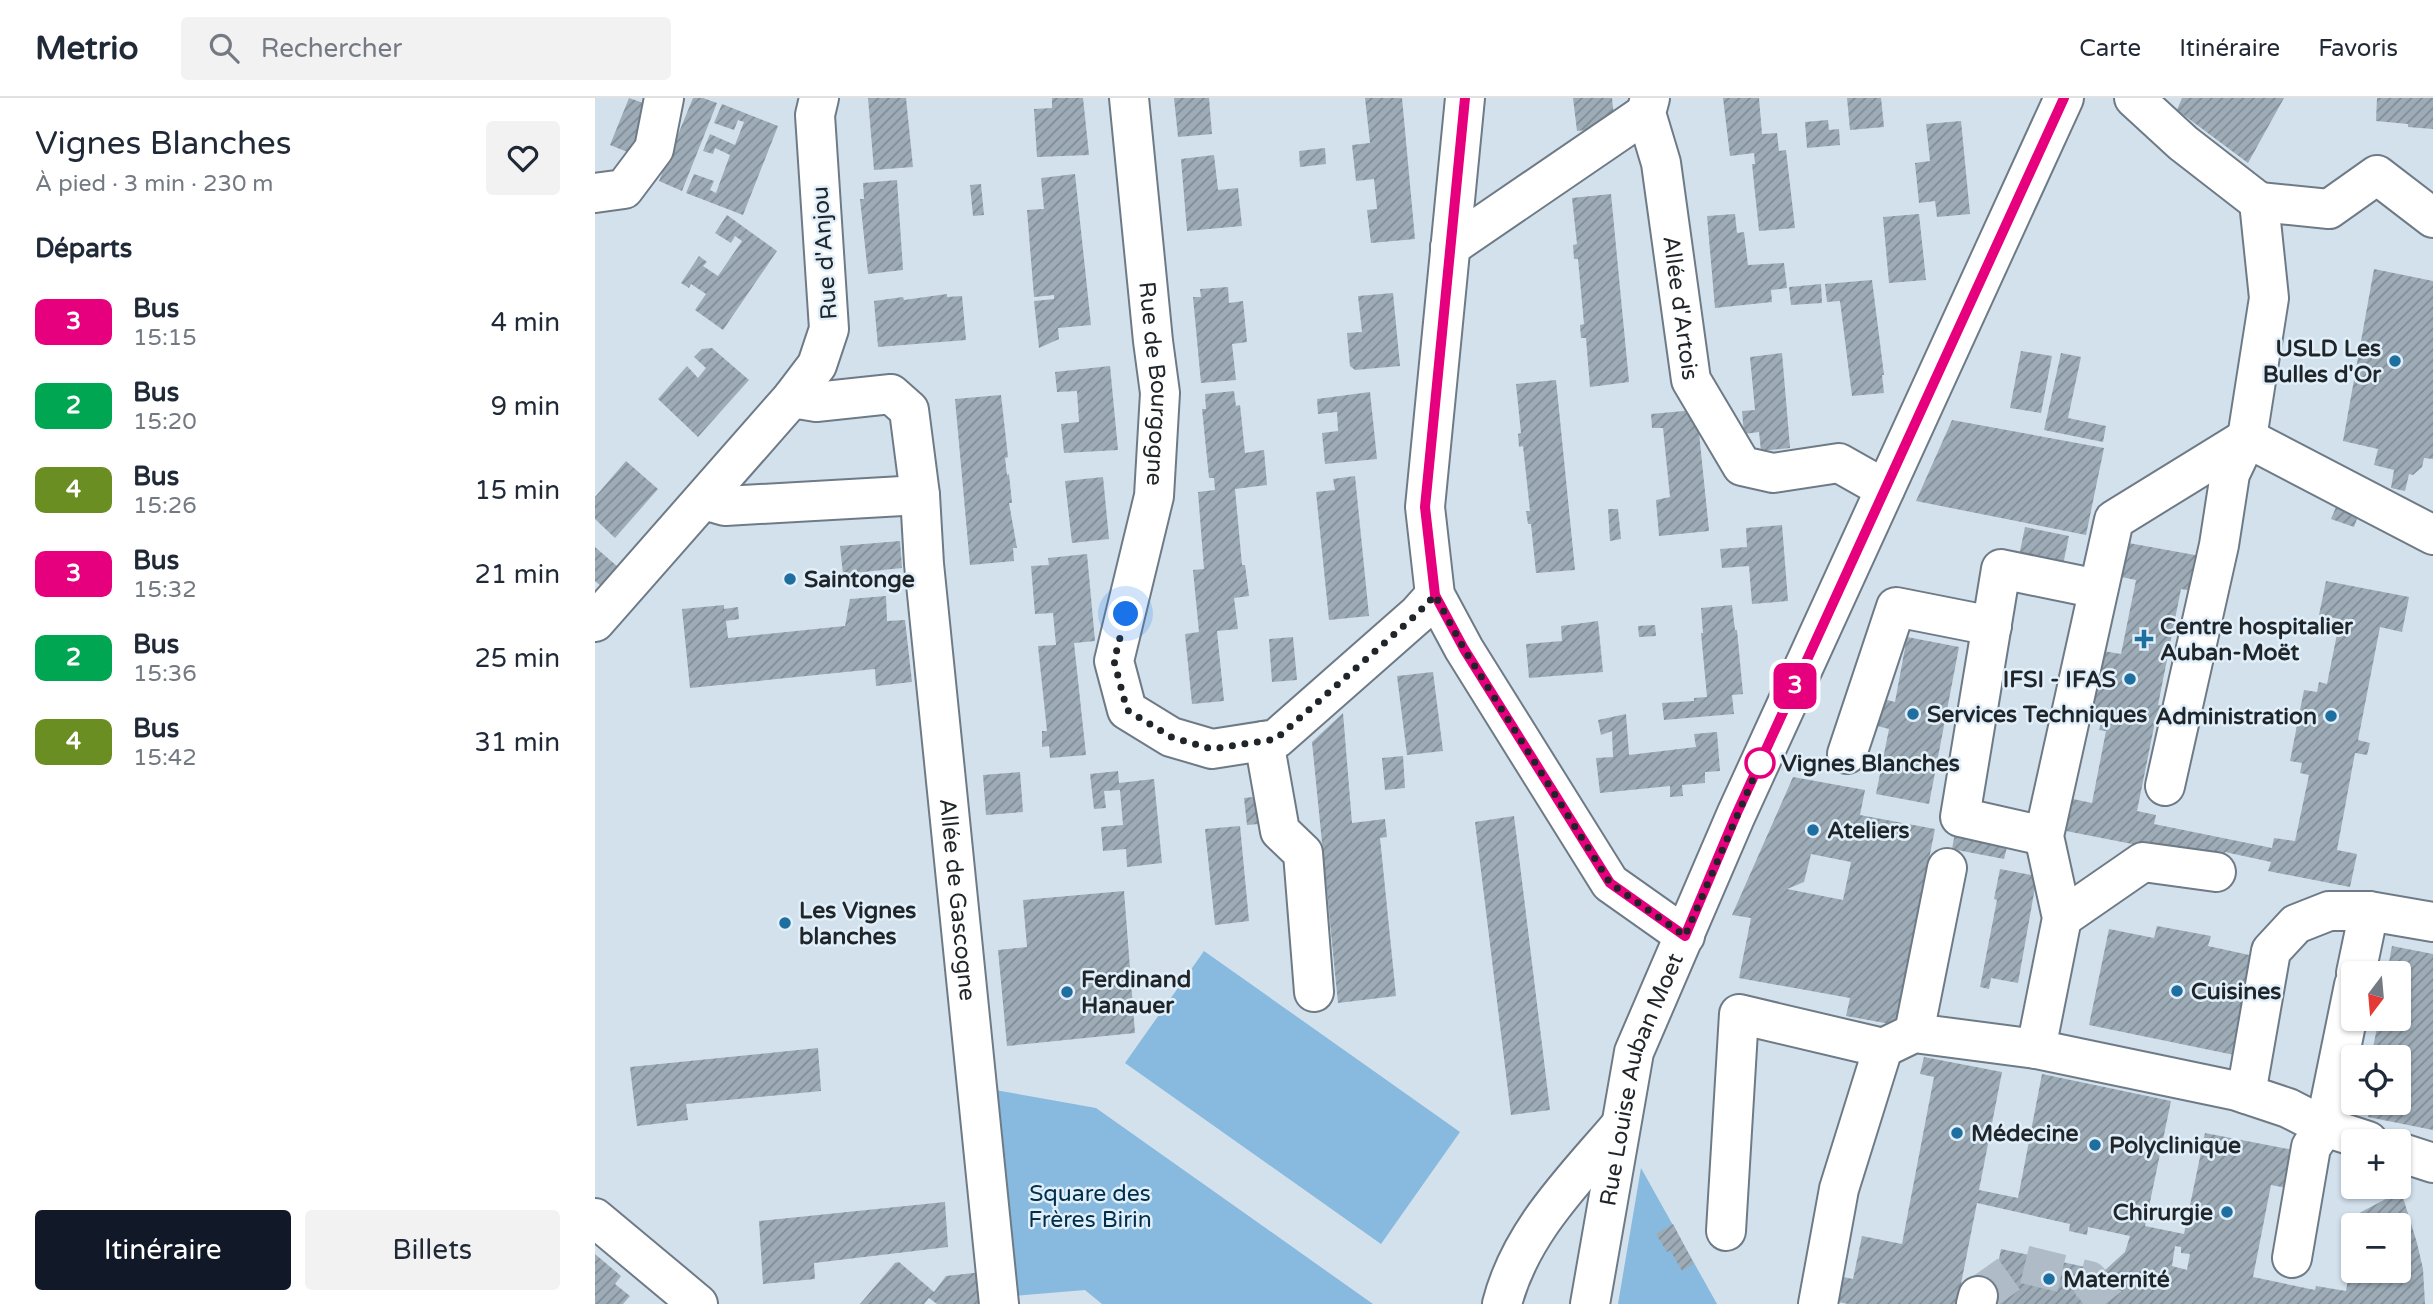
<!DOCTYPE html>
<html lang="fr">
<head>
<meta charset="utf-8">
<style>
	:root { --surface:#fff; --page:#f2f2f3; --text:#1f2937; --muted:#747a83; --line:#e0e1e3; --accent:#111827 }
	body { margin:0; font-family:"Varela Round",sans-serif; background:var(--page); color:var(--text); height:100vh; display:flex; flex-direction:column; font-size:26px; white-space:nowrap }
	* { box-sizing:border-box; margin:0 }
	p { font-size:23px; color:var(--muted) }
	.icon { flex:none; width:38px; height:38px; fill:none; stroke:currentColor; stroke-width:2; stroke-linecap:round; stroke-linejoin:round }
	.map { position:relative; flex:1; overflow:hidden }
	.panel { display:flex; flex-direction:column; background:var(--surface); width:595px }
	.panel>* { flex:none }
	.badge { padding:0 14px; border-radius:10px; font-size:24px; line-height:46px }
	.needle { width:46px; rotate:196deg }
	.fabs { position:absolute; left:1746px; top:863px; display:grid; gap:14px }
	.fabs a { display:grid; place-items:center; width:70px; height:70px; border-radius:7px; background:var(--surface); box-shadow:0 2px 5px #0004; font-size:35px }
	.you { position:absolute; width:35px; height:35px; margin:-18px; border:5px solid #fff; border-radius:50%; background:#1a73e8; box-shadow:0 0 0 10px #1a73e833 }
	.map>.badge { position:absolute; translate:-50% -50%; box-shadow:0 0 0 4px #fff }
	h2 { padding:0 35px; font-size:26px; line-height:63px }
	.round { display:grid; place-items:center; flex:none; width:74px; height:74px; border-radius:7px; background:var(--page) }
	.head { display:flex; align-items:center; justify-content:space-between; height:119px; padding:0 35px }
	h1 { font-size:33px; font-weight:600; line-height:52px }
	.button { display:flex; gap:14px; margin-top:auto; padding:14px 35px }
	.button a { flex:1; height:80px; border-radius:7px; background:var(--accent); color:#fff; font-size:28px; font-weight:600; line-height:80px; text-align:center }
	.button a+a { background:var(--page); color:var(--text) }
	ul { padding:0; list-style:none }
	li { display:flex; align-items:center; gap:21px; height:84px; padding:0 35px }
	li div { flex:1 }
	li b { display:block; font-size:26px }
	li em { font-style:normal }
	li .badge { min-width:77px; font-weight:700; text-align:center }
	header { display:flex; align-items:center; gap:42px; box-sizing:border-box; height:98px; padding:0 35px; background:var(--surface); border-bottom:2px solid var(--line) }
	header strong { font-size:33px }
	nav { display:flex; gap:38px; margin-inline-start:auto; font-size:24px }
	.search { width:490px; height:63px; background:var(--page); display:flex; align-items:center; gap:18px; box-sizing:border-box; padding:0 24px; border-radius:7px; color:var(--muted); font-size:26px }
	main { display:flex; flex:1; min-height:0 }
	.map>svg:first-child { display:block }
	.park { fill:#88b9df }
	.building { fill:url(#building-hatch); fill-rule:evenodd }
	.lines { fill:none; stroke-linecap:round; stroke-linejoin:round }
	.minor-tunnel { stroke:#afbbc6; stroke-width:38; stroke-dasharray:38 19; stroke-linecap:butt }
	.minor-casing { stroke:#6e7b86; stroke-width:42 }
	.minor { stroke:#fff; stroke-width:38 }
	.line-casing { stroke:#fff; stroke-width:16 }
	.line { stroke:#e6007e; stroke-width:10 }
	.walk { stroke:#1f2529; stroke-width:7; stroke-dasharray:0 12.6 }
	.poi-dot { fill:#1e6e9f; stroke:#e0effa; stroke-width:2.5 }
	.stop-dot { fill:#fff; stroke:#e6007e; stroke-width:3.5 }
	.labels { text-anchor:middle; stroke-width:5; stroke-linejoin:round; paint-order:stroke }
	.street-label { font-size:23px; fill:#1f2529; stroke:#e0effa }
	.poi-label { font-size:23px; font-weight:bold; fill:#1f2529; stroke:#e0effa; text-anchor:start }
	.stop-label { font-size:23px; font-weight:bold; fill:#1f2529; stroke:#e0effa; text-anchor:start }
	.park-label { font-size:23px; fill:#012e48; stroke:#e0effa }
</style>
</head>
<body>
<header>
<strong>Metrio</strong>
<div class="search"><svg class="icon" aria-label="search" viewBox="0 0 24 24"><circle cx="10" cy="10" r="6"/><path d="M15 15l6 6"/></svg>Rechercher</div>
<nav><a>Carte</a><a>Itinéraire</a><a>Favoris</a></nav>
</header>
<main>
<section class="panel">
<div class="head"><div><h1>Vignes Blanches</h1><p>À pied · 3 min · 230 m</p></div><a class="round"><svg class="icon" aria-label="heart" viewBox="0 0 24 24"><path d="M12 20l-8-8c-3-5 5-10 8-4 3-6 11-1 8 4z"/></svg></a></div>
<h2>Départs</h2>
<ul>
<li><span class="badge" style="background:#e6007e;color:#fff">3</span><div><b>Bus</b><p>15:15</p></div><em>4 min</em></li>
<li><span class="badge" style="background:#00a651;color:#fff">2</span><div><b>Bus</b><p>15:20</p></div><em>9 min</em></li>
<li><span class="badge" style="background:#6b8e23;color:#fff">4</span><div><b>Bus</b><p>15:26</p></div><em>15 min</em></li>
<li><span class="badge" style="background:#e6007e;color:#fff">3</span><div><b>Bus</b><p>15:32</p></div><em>21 min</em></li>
<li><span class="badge" style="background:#00a651;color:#fff">2</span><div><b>Bus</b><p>15:36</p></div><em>25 min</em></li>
<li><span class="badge" style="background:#6b8e23;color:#fff">4</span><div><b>Bus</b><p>15:42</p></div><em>31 min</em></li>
</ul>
<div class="button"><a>Itinéraire</a><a>Billets</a></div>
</section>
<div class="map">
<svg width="1838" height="1206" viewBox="0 0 1838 1206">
	<defs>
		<pattern id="building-hatch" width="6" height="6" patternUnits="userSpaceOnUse" patternTransform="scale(1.75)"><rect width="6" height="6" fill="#9eacb7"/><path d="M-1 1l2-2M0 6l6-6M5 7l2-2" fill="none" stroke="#808c95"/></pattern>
	</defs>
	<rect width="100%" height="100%" fill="#d3e1ed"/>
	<path class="park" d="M609 853 865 1034 786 1146 530 965Z
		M400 992 501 1010 778 1206H507L490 1192 418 1198Z
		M1046 1070 1122 1206H1023Z"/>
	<path class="building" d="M34 0 57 8 40 57 15 47Z
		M98 0H108L122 5 87 93 64 83Z
		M273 0H311L318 69 279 72Z
		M457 0H488L494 57 442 59 439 11 457 10Z
		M579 0H614L617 36 583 39Z
		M770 0H807L820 141 776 145 772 112 782 111 779 81 761 83 757 47 775 45Z
		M978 0H1017L1020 29 982 33Z
		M1128 0H1164L1167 36 1182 35 1184 53 1191 52 1200 130 1164 133 1157 66H1160L1159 55 1135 58Z
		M1252 0H1286L1289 29 1255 32Z
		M1587 0H1689L1653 65 1582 12Z
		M1782 0H1838V31L1813 29V26L1781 23Z
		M127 6 183 28 148 117 91 95 99 76 119 83 115 92 121 95 135 57 120 50 118 56 108 53 115 36 140 47 149 24 143 22 139 32 119 25Z
		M1233 22 1234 32 1244 31 1245 47 1212 50 1210 24Z
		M1366 23 1375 116 1342 119 1340 103 1324 105 1320 65 1335 63 1331 26Z
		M730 50 731 66 705 69 704 53Z
		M619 57 623 92 643 90 647 128 592 133 586 61Z
		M480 76 496 227 463 230 464 241 444 250 439 203 459 201V197L439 199 432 112 449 111 446 80Z
		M302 82 308 172 273 176 265 101H269L268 85Z
		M386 86 389 117 378 118 375 87Z
		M1016 96 1034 284 995 289 991 240H986L985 227 989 226 983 161H979L978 147 982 146 977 100Z
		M1140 116 1142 135 1149 134 1153 167 1189 165 1192 190 1176 192 1177 204 1120 210 1112 118Z
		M1324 116 1331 182 1294 185 1288 119Z
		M132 117 182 153 128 232 100 212 111 196 96 186 94 190 86 185 104 158 112 164 108 168 123 178 147 143 140 138 136 145 120 135Z
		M1779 171 1838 183V361L1829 360 1827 369 1818 377 1814 376 1810 393 1796 390 1799 372 1779 367 1783 351 1748 343Z
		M1277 182 1289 277H1287L1289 295 1257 298 1245 203 1232 204 1230 186Z
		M1226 186 1227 205 1196 207 1194 189Z
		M633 189 634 205 648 203 652 244 637 246 641 282 606 285 598 199H606L605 191Z
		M798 195 805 268 760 272 755 268 752 235 767 234 763 198Z
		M352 196V199L367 198 371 242 283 249 279 203 308 199 309 202Z
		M117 250 154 282 103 339 63 301 92 268 103 280 111 270 99 259 107 251Z
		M1426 253 1457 258 1446 315 1415 310Z
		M1187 255 1195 350 1166 353 1164 334 1149 336 1147 313 1160 312 1155 259Z
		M1466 255 1486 259 1473 320 1511 328 1508 344 1449 332Z
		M515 268 523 352 469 355 466 326 484 324 482 293 462 294 460 274Z
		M961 282 980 472 941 475 936 426H933L931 413H935L928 348 924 349 923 336 926 335 921 286Z
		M639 293 641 308 645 307 650 355 669 352 672 387 640 391 647 467H650L654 498 639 500 643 531 622 533 629 603 597 606 590 536 604 534 598 472 609 471 603 394 620 392 619 380H614L607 311H611L610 296Z
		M775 294 782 361 730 366 727 335 743 333 742 314 723 316 722 301Z
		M406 297 413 359 410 360 412 377 414 376 417 405H414L422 450H418L419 463 375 467 360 301Z
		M1100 312 1103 325 1114 433 1064 438 1061 402 1075 399 1068 330H1057L1056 316Z
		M1357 322 1509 350 1491 437 1321 403Z
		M31 363 63 391 20 440 0 421V399Z
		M760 378 774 518 734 522 721 394 740 392 738 381Z
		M508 379 514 441 477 445 470 383Z
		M1741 409 1763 418 1759 429 1736 421Z
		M1013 411H1023L1026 441 1015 443Z
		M1187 427 1193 503 1157 506 1154 468 1127 470 1125 451 1152 449 1151 430Z
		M1430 429 1474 438 1468 467 1424 458Z
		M305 443 307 470 248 476 245 448Z
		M1528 444 1611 459 1604 494 1586 491 1563 607 1578 609 1576 622 1561 619 1542 713 1561 717 1559 726 1677 750 1679 740 1700 743 1714 677 1705 675 1707 665 1695 663 1709 592 1722 594 1724 584 1732 586 1745 521 1724 517 1731 483 1814 499 1807 534 1785 529 1763 642 1775 645 1772 657 1760 655 1742 752 1762 756 1755 789 1673 773 1676 764 1630 754 1629 764 1471 733 1478 701 1497 705 1511 633 1504 632 1506 625 1494 623 1508 553 1526 556 1541 482 1521 478Z
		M0 449 23 469 6 488 0 483Z
		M492 456 500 543 479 545 491 657 455 660 454 648 447 649V633H452L443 548 461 547 458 515 440 516 436 468 454 467 453 460Z
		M291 498 292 523 310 522 317 584 281 588 280 571 95 590 87 511 129 507V511L143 509 144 521 131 523 133 540 250 528 255 501Z
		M1137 507 1140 532H1142L1148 596 1137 597 1139 616 1069 622 1067 605 1099 603V600L1112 599 1106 535H1108L1106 510Z
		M1003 523 1008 574 934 580 931 546 967 543 966 528Z
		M1060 527 1061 538 1044 539 1043 528Z
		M698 539 702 582 677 584 674 541Z
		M1312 539 1364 549 1334 706 1281 696 1294 631 1282 628 1288 601 1300 604Z
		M838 574 848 653 812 657 802 578Z
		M748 615 757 725 790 721 792 739 785 740 801 898 743 905 717 644Z
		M1031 616 1034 657 1101 649 1099 636 1122 634 1125 673 1110 674V685L1087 687 1088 698 1075 699V688L1005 695 1001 660 1018 659 1017 633 1006 637 1003 622Z
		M808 658 810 690 790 692 787 660Z
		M523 673 524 685 559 681 567 765 532 769 531 751 508 753 506 729 528 727 525 692 509 693 511 710 499 711 495 676Z
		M425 674 428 714 391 717 388 677Z
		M1198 679 1270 692 1265 717 1340 731 1301 927 1251 918 1255 900 1144 880 1156 820 1137 817ZM1216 756 1256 764 1248 802 1192 791 1209 784Z
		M667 698 675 725 652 727 649 700Z
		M919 718 955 1012 916 1017 880 724Z
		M645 728 654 823 620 827 610 731Z
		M1360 735 1413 745 1409 761 1357 751Z
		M1405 771 1442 778 1423 885 1396 880 1394 891 1385 889 1402 802 1399 801Z
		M529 793 540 935 412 948 403 852 432 849 428 802Z
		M1562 828 1616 838 1613 848 1668 860 1649 959 1494 927 1514 831 1559 840Z
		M1797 848 1838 856V1032L1773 1019 1776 1004H1804V959H1776L1784 920H1804L1807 882 1804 881V875H1792Z
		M223 950 226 993 91 1006 93 1022 42 1028 35 969Z
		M1329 959 1407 974 1384 1092 1423 1100 1447 976 1576 1003 1550 1128 1589 1136 1610 1035 1704 1053 1697 1091 1676 1087 1658 1179 1720 1192 1721 1188 1751 1193 1755 1170H1759V1172H1804V1127H1759V1139L1751 1122 1806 1093 1822 1145 1828 1171 1830 1206H1395L1406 1151 1509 1173 1530 1154 1535 1138 1493 1129 1492 1137 1474 1133 1475 1126 1382 1105 1362 1206H1253L1218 1199 1223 1174 1258 1181 1267 1138 1307 1146 1339 979 1325 976ZM1580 1148 1586 1149V1155L1595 1156 1592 1172 1577 1168Z
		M350 1104 353 1149 219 1165 220 1181 168 1186 164 1123Z
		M1078 1126 1099 1166 1087 1173 1075 1152 1072 1154 1061 1136Z
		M0 1156 26 1178 20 1186 35 1198 28 1206H0Z
		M304 1164 339 1194 351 1178 388 1174 391 1206H342L334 1200 329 1206H265L300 1165Z"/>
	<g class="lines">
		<path class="minor-tunnel" d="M1383 1198 1428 1166 1494 1182 1512 1206"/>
		<defs>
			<g id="minor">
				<path id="s1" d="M534 0 558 243 565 295 559 398 519 563 532 612 576 639 617 651 681 641 823 516 840 497"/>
				<path d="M870 0 830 409 840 497 869 551 1015 785 1090 838"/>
				<path id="s2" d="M1055 0 1051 15 1066 65 1096 282 1147 368 1178 375 1244 365 1290 391"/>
				<path d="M1539 0 1588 45 1664 104 1674 200 1652 340 1635 376 1624 447 1570 688"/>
				<path d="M0 95 29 91 59 51 69 0"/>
				<path d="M1664 104 1734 111 1782 77 1838 120"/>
				<path d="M855 149 1051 15"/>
				<path id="s3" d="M197 300 221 304 296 296 314 312 325 397 329 466 404 1206"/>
				<path d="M109 402 130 408 325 397"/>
				<path d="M0 524 197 300 222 267 234 231 220 17 224 0"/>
				<path d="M669 643 685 733 708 755 719 894"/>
				<path d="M1252 656 1301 509 1397 528"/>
				<path d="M1449 738 1365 719 1406 471 1503 491"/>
				<path d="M1467 820 1548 764 1621 774"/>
				<path d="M1761 875 1774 813 1838 824"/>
				<path d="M1319 935 1352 770"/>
				<path d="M1441 951 1467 820 1449 738 1519 422 1652 340 1838 437"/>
				<path d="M1651 996 1676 853 1701 826 1734 813H1774"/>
				<path d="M1804 1054 1838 1065"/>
				<path d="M0 1120 103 1206"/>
				<path d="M1131 1133 1144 916 1288 950 1319 935 1441 951 1642 993 1693 1010 1730 1029 1773 1043"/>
				<path d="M1697 1160 1716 1049 1730 1029 1759 887"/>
				<path d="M907 1206C925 1135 978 1083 1024 1029"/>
				<path id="s4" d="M995 1206 1039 954 1141 717 1469 0"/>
				<path d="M1223 1206 1244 1091 1288 950"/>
				<path d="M1381 1206 1383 1198"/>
			</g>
		</defs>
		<use href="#minor" class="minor-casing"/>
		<use href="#minor" class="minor"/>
	</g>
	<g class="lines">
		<defs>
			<path id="line" d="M870 0 830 409 840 497 869 551 1015 785 1090 838 1141 717 1469 0"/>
		</defs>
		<use href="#line" class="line-casing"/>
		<use href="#line" class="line"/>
		<path class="walk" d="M531 516 519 563 532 612 576 639 617 651 681 641 822 516 840 497 869 551 1015 785 1090 838 1165 665"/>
	</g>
	<g class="poi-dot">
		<circle cx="1800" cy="263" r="7"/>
		<circle cx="195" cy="481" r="7"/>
		<path d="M1545.5 530.5h7v7h7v7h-7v7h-7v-7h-7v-7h7z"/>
		<circle cx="1535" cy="581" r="7"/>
		<circle cx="1318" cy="616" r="7"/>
		<circle cx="1736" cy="618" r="7"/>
		<circle cx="1218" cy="732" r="7"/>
		<circle cx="190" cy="825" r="7"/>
		<circle cx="1582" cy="893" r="7"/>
		<circle cx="472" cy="894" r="7"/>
		<circle cx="1362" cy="1035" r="7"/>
		<circle cx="1500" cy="1047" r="7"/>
		<circle cx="1632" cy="1114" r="7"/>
		<circle cx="1454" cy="1181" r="7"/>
	</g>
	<circle class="stop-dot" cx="1165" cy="665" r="14"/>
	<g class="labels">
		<g class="street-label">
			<text transform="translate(229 155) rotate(-94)" y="8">Rue d'Anjou</text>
			<text dy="8" stroke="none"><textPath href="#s2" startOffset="214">Allée d'Artois</textPath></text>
			<text dy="8" stroke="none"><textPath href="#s1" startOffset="287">Rue de Bourgogne</textPath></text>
			<text dy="8" stroke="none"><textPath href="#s3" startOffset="616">Allée de Gascogne</textPath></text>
			<text dy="8" stroke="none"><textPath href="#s4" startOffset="231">Rue Louise Auban Moet</textPath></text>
		</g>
		<g class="poi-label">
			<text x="1786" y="258" text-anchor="end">USLD Les<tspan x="1786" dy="26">Bulles d'Or</tspan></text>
			<text x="209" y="489">Saintonge</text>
			<text x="1565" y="536">Centre hospitalier<tspan x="1565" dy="26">Auban-Moët</tspan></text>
			<text x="1521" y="589" text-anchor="end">IFSI - IFAS</text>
			<text x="1332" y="624">Services Techniques</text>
			<text x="1722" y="626" text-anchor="end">Administration</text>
			<text x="1232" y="740">Ateliers</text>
			<text x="204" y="820">Les Vignes<tspan x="204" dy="26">blanches</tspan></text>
			<text x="486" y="889">Ferdinand<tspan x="486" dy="26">Hanauer</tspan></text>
			<text x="1596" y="901">Cuisines</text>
			<text x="1376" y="1043">Médecine</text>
			<text x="1514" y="1055">Polyclinique</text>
			<text x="1618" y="1122" text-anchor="end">Chirurgie</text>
			<text x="1468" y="1189">Maternité</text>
		</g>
		<g class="stop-label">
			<text x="1186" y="673">Vignes Blanches</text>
		</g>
		<g class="park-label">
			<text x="495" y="1103">Square des<tspan x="495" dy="26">Frères Birin</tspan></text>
		</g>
	</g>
</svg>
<div class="fabs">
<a><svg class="needle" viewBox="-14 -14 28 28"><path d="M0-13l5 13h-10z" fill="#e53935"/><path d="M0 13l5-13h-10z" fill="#747a83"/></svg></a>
<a><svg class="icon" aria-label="locate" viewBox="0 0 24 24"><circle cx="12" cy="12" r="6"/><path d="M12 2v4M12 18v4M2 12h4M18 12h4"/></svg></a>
<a>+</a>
<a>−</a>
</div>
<div class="you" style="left:531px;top:516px"></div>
<b class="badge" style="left:1200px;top:588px;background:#e6007e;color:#fff">3</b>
</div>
</main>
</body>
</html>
